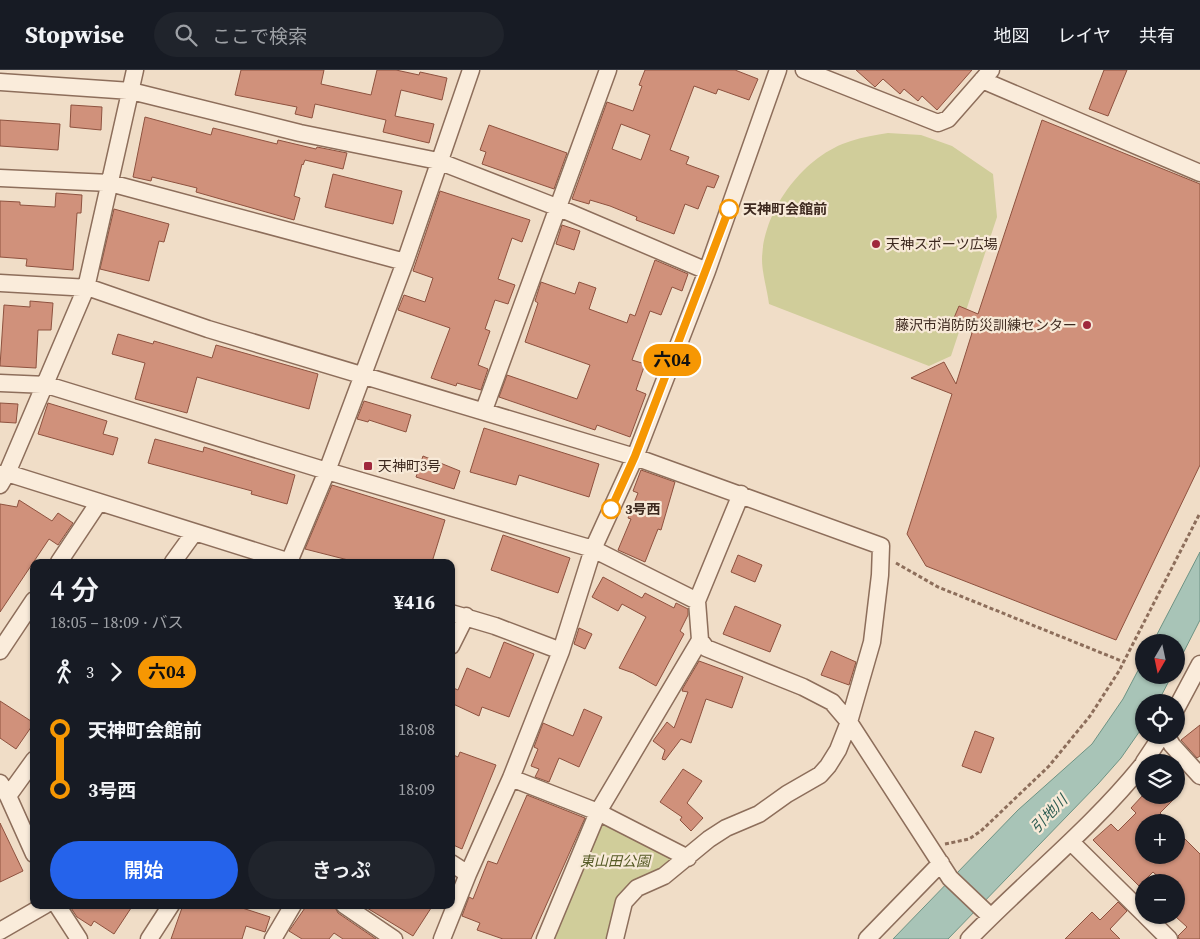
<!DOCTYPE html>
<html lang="ja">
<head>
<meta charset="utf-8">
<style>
	:root { --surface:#171b24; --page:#20242c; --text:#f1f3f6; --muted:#9ea1a6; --line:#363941; --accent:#2563eb }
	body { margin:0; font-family:"Source Serif 4","Noto Sans JP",serif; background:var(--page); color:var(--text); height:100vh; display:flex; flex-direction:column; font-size:19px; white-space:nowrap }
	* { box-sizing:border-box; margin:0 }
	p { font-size:16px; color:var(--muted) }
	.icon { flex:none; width:28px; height:28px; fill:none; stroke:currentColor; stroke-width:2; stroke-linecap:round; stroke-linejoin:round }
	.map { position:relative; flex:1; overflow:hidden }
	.drawer { position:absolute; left:30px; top:489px; width:425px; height:350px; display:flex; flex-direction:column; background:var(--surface); border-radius:10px; box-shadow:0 1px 4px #0004 }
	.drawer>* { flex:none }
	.badge { padding:0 10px; border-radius:16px; font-size:18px; line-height:32px }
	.needle { width:32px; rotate:189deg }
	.controls { position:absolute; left:1135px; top:564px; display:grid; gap:10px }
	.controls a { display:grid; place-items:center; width:50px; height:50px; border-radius:50%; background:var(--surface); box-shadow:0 1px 4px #0004; font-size:25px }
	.map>.badge { position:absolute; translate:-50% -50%; box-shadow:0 0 0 2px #fff }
	.legs { display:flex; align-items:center; gap:8px; height:55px; padding:0 20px; font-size:16px }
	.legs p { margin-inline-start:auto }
	.head { display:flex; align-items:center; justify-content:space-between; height:85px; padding:0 20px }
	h1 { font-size:28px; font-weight:600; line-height:38px }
	.primary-button { display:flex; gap:10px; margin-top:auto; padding:10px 20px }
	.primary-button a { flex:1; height:58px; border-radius:30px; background:var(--accent); color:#fff; font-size:20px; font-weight:600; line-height:58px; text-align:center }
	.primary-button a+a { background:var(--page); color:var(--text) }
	ul { padding:0 20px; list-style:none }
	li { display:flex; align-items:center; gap:18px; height:60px; font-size:19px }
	li i { display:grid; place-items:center; width:8px; height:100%; margin:0 6px; background:currentColor }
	li i::after { content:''; width:12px; height:12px; margin:-6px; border:4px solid; border-radius:50%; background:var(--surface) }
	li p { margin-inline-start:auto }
	li:first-child i { background:linear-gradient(#0000 50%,currentColor 0) }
	li:last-child i { background:linear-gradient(currentColor 50%,#0000 0) }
	header { display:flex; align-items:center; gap:30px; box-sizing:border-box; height:70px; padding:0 25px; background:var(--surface); border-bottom:1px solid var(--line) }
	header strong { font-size:24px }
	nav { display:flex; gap:28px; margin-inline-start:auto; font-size:18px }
	.search { width:350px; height:45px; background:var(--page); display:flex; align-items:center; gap:12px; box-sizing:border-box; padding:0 18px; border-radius:28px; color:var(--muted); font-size:19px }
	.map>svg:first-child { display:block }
	.green { fill:#d0cd9a }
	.water { fill:#a8c4b7; stroke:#6e9384 }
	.building { fill:#d0917b; stroke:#8e523f; fill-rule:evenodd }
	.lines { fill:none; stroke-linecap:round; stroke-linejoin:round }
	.minor-casing { stroke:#8d6e5b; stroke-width:19 }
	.path { stroke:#8d6e5b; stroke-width:3; stroke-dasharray:4 2.5; stroke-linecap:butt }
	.minor { stroke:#faecdb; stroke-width:16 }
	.line-1-casing { stroke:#fff; stroke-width:11 }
	.line-1 { stroke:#f69703; stroke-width:8 }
	.stop-1-dot { fill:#fff; stroke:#f69703; stroke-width:2.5 }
	.poi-dot { fill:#9f283c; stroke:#f7e9d7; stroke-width:2 }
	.labels { text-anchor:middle; stroke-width:4.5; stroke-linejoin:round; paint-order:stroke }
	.stop-label { font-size:14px; font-weight:bold; fill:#3d291f; stroke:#f7e9d7; text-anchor:start }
	.poi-label { font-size:14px; fill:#3d291f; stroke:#f7e9d7; text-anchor:start }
	.park-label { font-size:14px; font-style:italic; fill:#555a25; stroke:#f7e9d7 }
	.water-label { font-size:15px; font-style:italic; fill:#2e5d53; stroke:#f7e9d7 }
</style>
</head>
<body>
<header>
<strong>Stopwise</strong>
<div class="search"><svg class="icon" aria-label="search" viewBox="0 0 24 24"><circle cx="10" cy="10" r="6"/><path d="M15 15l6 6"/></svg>ここで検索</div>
<nav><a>地図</a><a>レイヤ</a><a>共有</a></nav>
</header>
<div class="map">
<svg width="1200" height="869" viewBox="0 0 1200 869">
	<rect width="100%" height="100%" fill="#f0ddc7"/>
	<path class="green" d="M888 63 921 65 952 76 993 104 997 147 951 286 929 296 769 234C767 219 762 203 762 189 763 140 804 85 851 71 863 67 876 65 888 63Z
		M598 742 688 788 637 818 615 869H546Z"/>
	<path class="water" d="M1200 482V550L1176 597V572H1153Z
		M1144 589V605H1172L1158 632H1144V655L1121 688 1098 714 948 869H893L1018 740 1092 674 1123 629Z"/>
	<path class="building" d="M241 0H324L321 14 371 25 377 0H396L419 5 420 2 447 8 442 30 401 20 395 46 434 54 429 73 383 62 386 50 315 34 312 48 295 44 297 37 235 25Z
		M645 0H735L758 9 749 30 718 19 716 24 694 16 670 80 689 87 686 94 719 106 714 118 707 116 698 139 685 134 674 164 636 150 637 147 610 136 590 130 589 134 572 129 607 32 633 41 642 16 639 15ZM621 54 650 65 641 90 612 79Z
		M856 0H972L937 40 922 26 918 31 904 19 900 24 883 9 875 17Z
		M1104 0H1127L1108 46 1089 39Z
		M71 35 102 37 101 60 70 57Z
		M145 47 211 65 213 58 277 74 278 70 316 79 317 77 347 83 343 99 305 90 303 95 302 94 294 126 300 128 294 150 196 122 197 118 152 107 151 111 133 107Z
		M0 50 60 54 58 80 0 76Z
		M1042 50 1200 114V395L1116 570 926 496 907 464 952 324 911 308 944 292 956 314 972 263 951 255 959 236 978 244Z
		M489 55 567 83 554 119 482 94 486 82 480 80Z
		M333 104 402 121 393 154 325 137Z
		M440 121 530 150 522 172 512 168 498 209 515 215 508 234 495 230 485 259 490 261 478 295 488 299 481 320 457 313 456 316 431 308 450 258 398 240 404 225 425 232 433 208 413 201Z
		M56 123 82 125 81 143H77L73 200 26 196 27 189 0 187V131L20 132V135L55 137Z
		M114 139 169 154 164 172 159 171 149 211 100 199Z
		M562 155 580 161 574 180 556 174Z
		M655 190 688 204 682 221 672 217 661 245 650 241 632 290 645 294 636 320 646 324 630 367 597 355 595 360 499 327 507 305 577 329 590 295 525 272 538 233 535 231 541 212 575 224 579 212 596 218 589 239 627 253 630 244 635 246Z
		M30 231 53 233 51 260H38L36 298 0 296 4 235 30 237Z
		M118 264 153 274 154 271 212 288 216 275 318 304 309 339 197 307 187 343 135 329 145 293 112 284Z
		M364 331 411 345 406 362 369 350 368 352 357 349Z
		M0 333 18 334 16 353 0 352Z
		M48 333 107 351 103 364 118 368 113 385 38 364Z
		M484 358 599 394 589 427 519 405 516 415 470 402Z
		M155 369 203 382 204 377 295 405 287 434 251 424 252 421 148 393Z
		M423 386 460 401 454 419 416 407Z
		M641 400 675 412 661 460 658 459 645 492 618 480 631 449 628 448 638 423 633 421Z
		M332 415 445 450 432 492H356L305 479Z
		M19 430 52 451 58 443 73 453 58 475 49 469 0 542V434L17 437Z
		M503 465 570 488 558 523 491 500Z
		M738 485 762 495 755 512 731 502Z
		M603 507 642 528 645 523 674 538 676 533 688 539V545L680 561 684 564 656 616 633 603 619 598 646 547 622 534 618 541 592 527Z
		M735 536 781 555 770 582 723 564Z
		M579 558 592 564 585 579 574 574Z
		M504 572 534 584 509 647 482 637 479 646 451 633V617L458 620 467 598 490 608Z
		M831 581 856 592 849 615 821 605Z
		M699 591 743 607 732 638 706 629 691 673 681 669 665 690 662 689 665 680 653 671 667 652 674 658 688 622 682 621 683 618Z
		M0 631 34 653 16 679 0 668Z
		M584 639 602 647 579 697 559 688 549 712 535 707 539 699 531 696 538 679 534 677 543 653 573 666Z
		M1200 655V686L1197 688 1181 670Z
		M975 661 994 668 981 703 962 696Z
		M460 682 496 695 462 779 451 774V684L458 687Z
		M683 699 702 711 687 733 703 748 691 761 680 750 682 747 660 732Z
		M527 725 585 748 531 869H503L477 860 480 853 462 846 469 827 473 829 488 791 497 794Z
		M1143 725H1178L1160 743 1169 752H1144V785H1176V760L1200 784V869H1179L1178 866 1187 857 1176 847V812H1164L1153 802 1139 816 1093 770 1111 754 1118 761 1136 743 1131 738Z
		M0 753 23 801 0 812Z
		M1118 832 1127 841 1110 859 1120 869H1065L1092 842 1100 850Z
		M69 835H133L114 864 94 851 91 856 77 847Z
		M183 835H233L270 847 265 862 246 856 242 869H171Z
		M307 835H334L338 843 376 869H343L334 863 329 869H302L289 861Z
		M362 835H433L413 866Z"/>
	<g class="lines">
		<defs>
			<path id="minor" d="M804 0 938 53 948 49 991 0
				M982 10 1200 103
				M0 12 131 21 300 63 438 91 559 138 707 201
				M0 108 110 113 405 192
				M0 213 90 218 208 259 635 387 881 476 880 505 872 572 849 652 838 680 828 696 820 705 787 724 759 744 726 758 709 769 664 806 637 818 624 832 615 869
				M0 313 47 315 327 401 593 479 697 531
				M484 340 608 0
				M0 404 7 403 290 492
				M0 415 7 403 86 218 135 0
				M741 424 697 531 700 570 706 578 803 617 832 632 849 652 950 808 991 847
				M59 492 99 432
				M173 492 194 463
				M289 492 327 401 405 192 471 0
				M451 543 495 556 561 581
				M451 576 466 546
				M0 581 34 530
				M1176 639 1200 594
				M1166 665 1172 675 1200 706
				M1144 692 1162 665
				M511 708 598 742 688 788
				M0 713 8 726 34 784
				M8 726 34 690
				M1071 772 1144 844
				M451 793 468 804
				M57 835 79 869
				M344 835 394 869
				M1145 845 1169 869
				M0 861 45 835
				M149 869 171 835
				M273 869 293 835
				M442 869 468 804 511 708 561 581 593 479 635 387 707 201 778 0
				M545 869 598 742 700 570
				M867 869 941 793
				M969 869C1027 809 1092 758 1144 693"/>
		</defs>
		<use href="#minor" class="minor-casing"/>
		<path class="path" d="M896 493 938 517 1124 592
			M945 774 969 769 981 761 1049 696 1090 646 1119 601 1200 443"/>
		<use href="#minor" class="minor"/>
	</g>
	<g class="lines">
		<defs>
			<path id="line-1" d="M611 439 635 386 729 139"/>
		</defs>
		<use href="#line-1" class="line-1-casing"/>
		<use href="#line-1" class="line-1"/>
	</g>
	<g class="stop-1-dot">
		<circle cx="729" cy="139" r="9"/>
		<circle cx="611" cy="439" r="9"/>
	</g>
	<g class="poi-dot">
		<circle cx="876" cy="174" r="5"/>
		<circle cx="1087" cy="255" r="5"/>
		<rect x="363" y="391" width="10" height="10" rx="2.5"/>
	</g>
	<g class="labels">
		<g class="stop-label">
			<text x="743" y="144">天神町会館前</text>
			<text x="625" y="444">3号西</text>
		</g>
		<g class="poi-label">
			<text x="886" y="179">天神スポーツ広場</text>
			<text x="1077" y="260" text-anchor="end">藤沢市消防防災訓練センター</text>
			<text x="378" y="401">天神町3号</text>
		</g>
		<g class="park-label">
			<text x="615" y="796">東山田公園</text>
		</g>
		<g class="water-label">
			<text transform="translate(1049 744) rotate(-46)" y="5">引地川</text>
		</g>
	</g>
</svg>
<div class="controls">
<a><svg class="needle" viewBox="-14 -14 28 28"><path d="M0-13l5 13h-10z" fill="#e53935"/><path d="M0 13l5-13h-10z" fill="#9ea1a6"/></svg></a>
<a><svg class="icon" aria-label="locate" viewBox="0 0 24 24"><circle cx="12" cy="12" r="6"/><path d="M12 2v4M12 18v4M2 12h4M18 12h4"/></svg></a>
<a><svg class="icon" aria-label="layers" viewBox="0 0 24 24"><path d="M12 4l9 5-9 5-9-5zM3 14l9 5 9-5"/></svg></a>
<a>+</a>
<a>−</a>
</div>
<b class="badge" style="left:672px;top:290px;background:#f69703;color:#111">六04</b>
<section class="drawer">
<div class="head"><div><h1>4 分</h1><p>18:05 – 18:09 · バス</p></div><b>¥416</b></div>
<div class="legs"><svg class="icon" aria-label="walk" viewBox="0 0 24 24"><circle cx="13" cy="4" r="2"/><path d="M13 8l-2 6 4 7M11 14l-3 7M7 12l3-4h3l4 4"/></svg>3<svg class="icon" aria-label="forward" viewBox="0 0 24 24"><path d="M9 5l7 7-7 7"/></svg><b class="badge" style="background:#f69703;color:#111">六04</b></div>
<ul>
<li><i style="color:#f69703"></i><b>天神町会館前</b><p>18:08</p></li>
<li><i style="color:#f69703"></i><b>3号西</b><p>18:09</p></li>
</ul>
<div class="primary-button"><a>開始</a><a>きっぷ</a></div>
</section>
</div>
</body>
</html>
